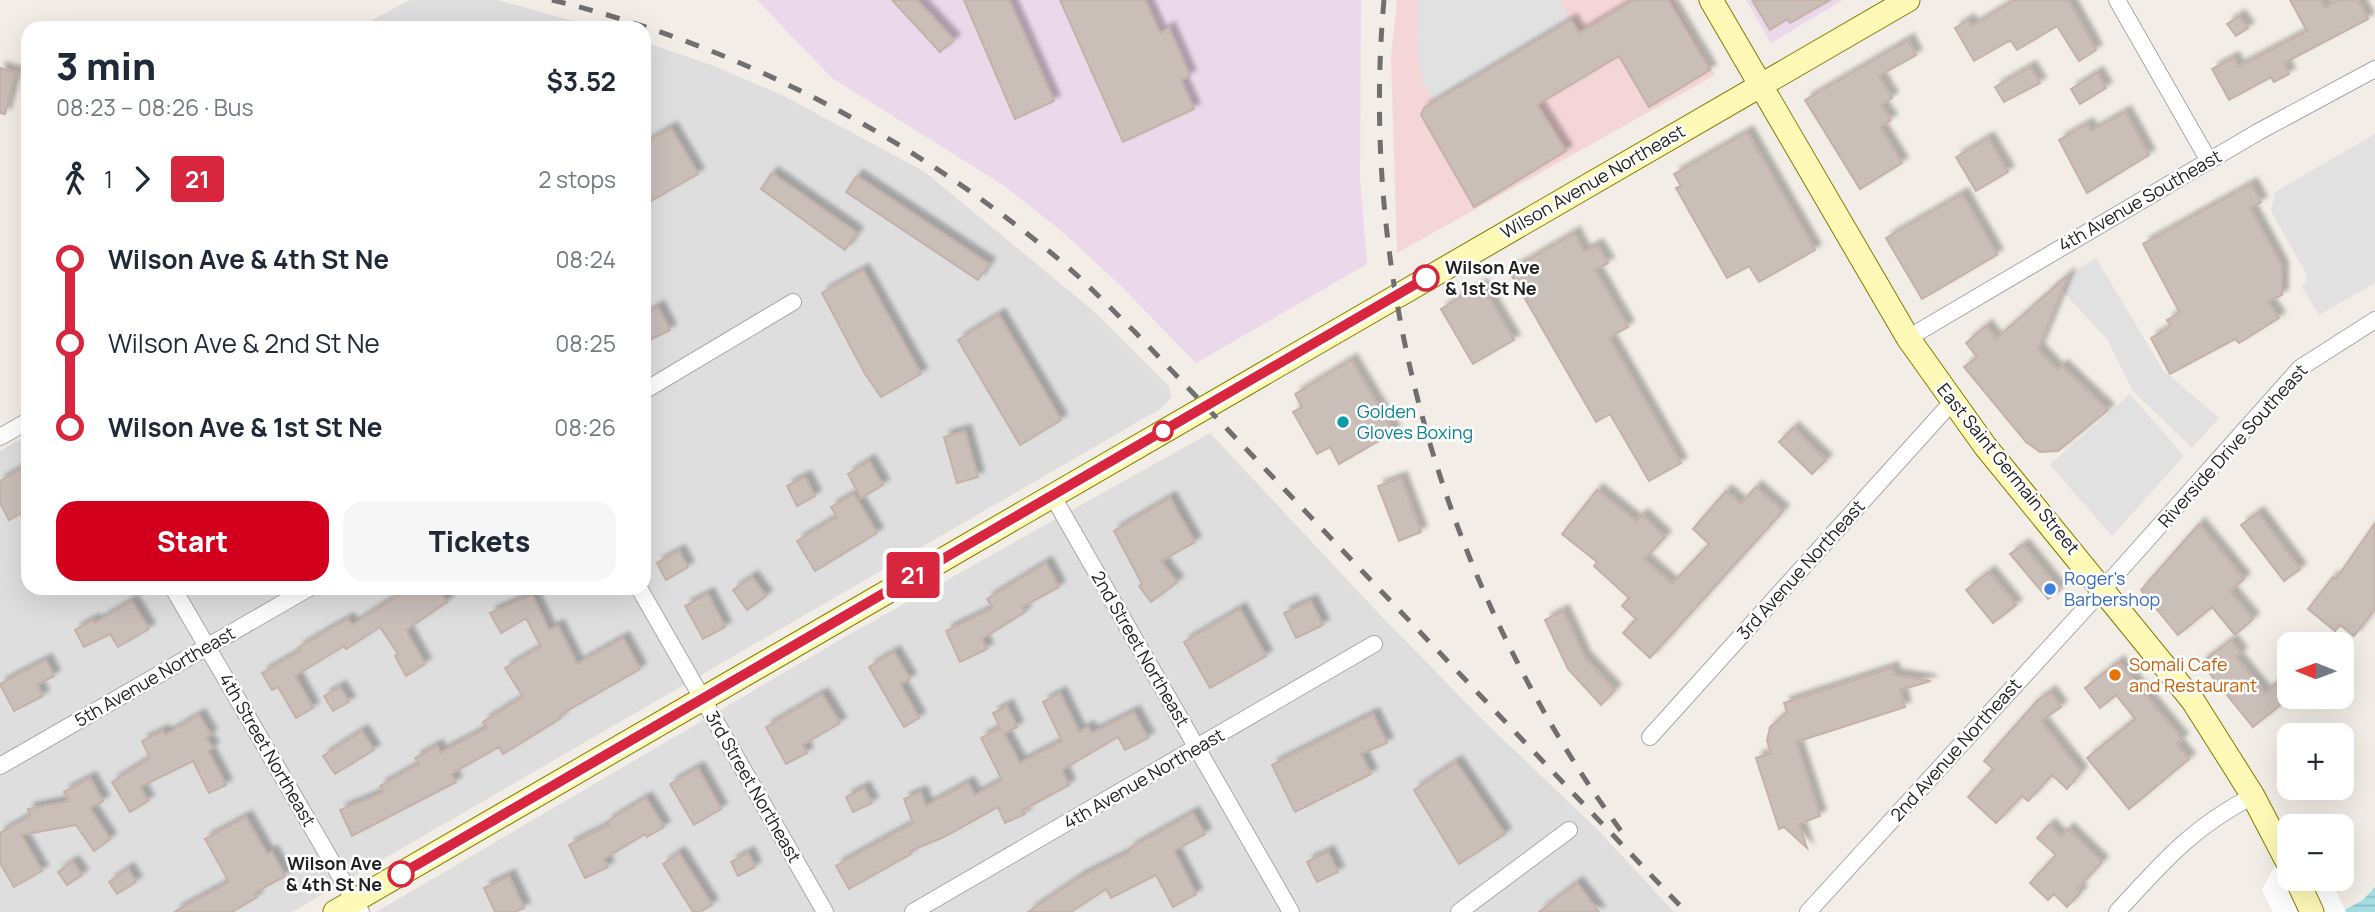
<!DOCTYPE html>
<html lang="en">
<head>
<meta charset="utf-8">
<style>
	:root { --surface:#fff; --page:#f6f6f7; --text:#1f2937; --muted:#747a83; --accent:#d2001d }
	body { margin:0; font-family:Manrope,sans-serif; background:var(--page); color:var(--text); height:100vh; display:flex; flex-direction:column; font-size:26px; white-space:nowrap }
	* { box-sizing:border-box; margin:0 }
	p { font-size:23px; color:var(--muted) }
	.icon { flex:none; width:38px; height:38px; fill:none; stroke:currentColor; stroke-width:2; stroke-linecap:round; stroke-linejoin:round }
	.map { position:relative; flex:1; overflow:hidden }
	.drawer { position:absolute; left:21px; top:21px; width:630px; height:574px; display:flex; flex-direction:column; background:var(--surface); border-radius:21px; box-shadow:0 7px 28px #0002 }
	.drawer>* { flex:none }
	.badge { padding:0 14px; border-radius:5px; font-size:24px; line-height:46px }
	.needle { width:46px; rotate:271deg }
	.controls { position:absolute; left:2277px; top:632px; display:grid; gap:14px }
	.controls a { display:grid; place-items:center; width:77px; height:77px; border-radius:14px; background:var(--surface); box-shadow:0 7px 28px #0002; font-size:35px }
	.map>.badge { position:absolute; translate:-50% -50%; box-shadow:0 0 0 4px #fff }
	.legs { display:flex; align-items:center; gap:10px; height:77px; padding:0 35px; font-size:23px }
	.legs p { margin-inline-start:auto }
	.summary { display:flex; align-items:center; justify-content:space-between; height:119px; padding:0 35px }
	h1 { font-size:38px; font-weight:800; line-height:52px }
	.button { display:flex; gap:14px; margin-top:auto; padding:14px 35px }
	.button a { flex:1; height:80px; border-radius:21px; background:var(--accent); color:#fff; font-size:28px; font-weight:800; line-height:80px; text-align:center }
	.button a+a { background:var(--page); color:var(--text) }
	ul { padding:0 35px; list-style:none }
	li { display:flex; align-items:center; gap:24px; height:84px; font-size:26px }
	li i { display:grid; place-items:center; width:10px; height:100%; margin:0 9px; background:currentColor }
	li i::after { content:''; width:18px; height:18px; margin:-9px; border:5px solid; border-radius:50%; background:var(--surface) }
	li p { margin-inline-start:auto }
	li:first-child i { background:linear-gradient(#0000 50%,currentColor 0) }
	li:last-child i { background:linear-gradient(currentColor 50%,#0000 0) }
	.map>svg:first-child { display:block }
	.residential { fill:#dfdede }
	.commercial { fill:#f4d5d8 }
	.industrial { fill:#ecd8eb }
	.parking { fill:#e1e1e1 }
	.water { fill:url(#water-rules) }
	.pier { fill:#fff }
	.building { fill:#cabeb9; stroke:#c5b1a8; stroke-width:2; filter:url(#shadow) }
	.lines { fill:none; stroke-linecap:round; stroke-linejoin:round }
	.street-casing { stroke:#a8a8a8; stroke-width:18 }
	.secondary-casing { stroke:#807c00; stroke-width:25 }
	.street { stroke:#fff; stroke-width:16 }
	.secondary { stroke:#fff9b8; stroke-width:23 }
	.rail { stroke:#6f6f6f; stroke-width:5; stroke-dasharray:14 14; stroke-linecap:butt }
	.line-1-casing { stroke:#fff; stroke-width:16 }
	.line-1 { stroke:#d7263d; stroke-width:10 }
	.stop-1-dot { fill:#fff; stroke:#d7263d; stroke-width:3.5 }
	.culture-dot { fill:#0f9aa8; stroke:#fff; stroke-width:2.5 }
	.shop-dot { fill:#3f7fe0; stroke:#fff; stroke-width:2.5 }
	.food-dot { fill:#e8710a; stroke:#fff; stroke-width:2.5 }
	.labels { text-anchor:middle; stroke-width:5; stroke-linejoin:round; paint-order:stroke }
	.street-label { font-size:18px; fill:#212121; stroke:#fff }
	.stop-label { font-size:18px; font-weight:bold; fill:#212121; stroke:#fff; text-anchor:start }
	.culture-label { font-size:18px; fill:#0d838f; stroke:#fff; text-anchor:start }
	.shop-label { font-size:18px; fill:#366cbe; stroke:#fff; text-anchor:start }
	.food-label { font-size:18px; fill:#c56008; stroke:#fff; text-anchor:start }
</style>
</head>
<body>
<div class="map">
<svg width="2375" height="912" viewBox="0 0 2375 912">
	<defs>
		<pattern id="water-rules" width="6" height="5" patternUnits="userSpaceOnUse" patternTransform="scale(1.75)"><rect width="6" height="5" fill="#a4dde3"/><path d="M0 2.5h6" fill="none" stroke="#8dbdc2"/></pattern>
		<filter id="shadow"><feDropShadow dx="6" dy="-6" stdDeviation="2" flood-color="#0004"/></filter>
	</defs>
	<rect width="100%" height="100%" fill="#f2ede7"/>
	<path class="residential" d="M410 0H497L599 28H356Z
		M644 42 714 66 784 96 925 172 1096 313 1169 386 1171 398 1160 409 292 912H0V451L28 435V588H644Z
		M1210 433 1384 619 1490 727 1598 830 1674 912H376L850 634Z"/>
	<path class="commercial" d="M1397 0H1672L1715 75 1397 253 1391 57Z"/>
	<path class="industrial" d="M757 0H1361L1360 178 1367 264 1196 363 1119 284 1058 228 1003 185 832 78Z
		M1746 0H1843L1771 43Z"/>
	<path class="parking" d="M1418 0H1559L1571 20 1434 101 1422 82 1417 41Z
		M2375 134V283L2319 315 2301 285 2307 282 2306 273 2271 211 2275 192Z
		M2096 258 2163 370 2219 418 2192 448 2132 390 2107 339 2055 283Z
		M2130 394 2184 456 2112 536 2050 465Z"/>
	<path class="water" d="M2375 887V912H2341L2363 900Z"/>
	<path class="pier" d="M2289 838V878L2330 879 2346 912H2273L2262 890Z"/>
	<path class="building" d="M892 0H917L954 40 940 52Z
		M964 0H1009L1054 101 1015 119Z
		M1060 0H1145L1160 33 1169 28 1190 76 1181 80 1194 109 1123 142Z
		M1634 0H1668L1710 70 1649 107 1619 56 1537 105 1566 151 1474 207 1421 115 1424 108 1571 20 1579 33Z
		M1752 0H1830L1790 23 1787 19 1770 30Z
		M2015 0H2068L2096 50 2079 61 2057 26 2017 50 2011 41 2007 42 1974 61 1955 28 1968 20 1972 26Z
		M2290 0H2321L2325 8 2338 0H2358L2368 19 2284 63 2289 74 2274 82 2271 77 2229 100 2212 69 2233 58 2238 67 2307 31Z
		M2239 16 2248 28 2236 36 2227 24Z
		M1908 40 1916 55 1879 76 1892 98 1881 105 1891 120 1880 127 1902 163 1860 189 1805 100Z
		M2030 67 2040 83 2004 102 1995 87Z
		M0 68 16 73 5 114 0 113Z
		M2097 73 2106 88 2080 104 2071 89Z
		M2125 112 2149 155 2087 193 2059 140 2087 124 2091 131Z
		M671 128 698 174 644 205V144Z
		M1747 132 1815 250 1759 282 1749 266 1727 278 1676 188 1681 186 1674 174Z
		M1988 138 2008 172 1976 191 1956 157Z
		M772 173 857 233 845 250 761 189Z
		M857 176 989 264 978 280 846 192Z
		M2251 184 2261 202 2250 208 2282 267V295L2268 302 2279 318 2239 343 2235 339 2170 374 2151 338 2171 326 2167 320 2180 313 2143 244Z
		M1962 194 1997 255 1922 299 1886 238Z
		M1574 233 1584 252 1597 245 1608 263 1595 270 1628 327 1609 338 1681 463 1649 481 1610 414 1596 422 1509 271Z
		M863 270 921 374 881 397 865 374 822 293Z
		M2069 274 2038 349 2057 370 2062 366 2108 410 2058 451 2040 452 2026 442 1964 367 1977 357 1966 343 1986 326 1996 339Z
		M1481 285 1514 340 1473 364 1441 309Z
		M658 307 670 330 644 343V315Z
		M999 315 1061 420 1020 445 958 340Z
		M1351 360 1394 432 1339 464 1330 447 1317 454 1293 412 1302 407 1295 394Z
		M1793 428 1826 460 1812 474 1779 442Z
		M965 431 978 477 957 483 944 437Z
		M869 461 883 485 861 498 848 474Z
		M28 465V509L9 520 0 503V481Z
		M805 477 815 496 797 506 787 486Z
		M1401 478 1421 532 1399 541 1378 486Z
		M1756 487 1783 511 1650 658 1623 633 1636 619 1622 606 1629 598 1594 566 1597 562 1562 534 1597 490 1636 521 1642 515 1665 537 1644 559 1672 584 1709 544 1693 529 1726 491 1741 504Z
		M854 494 877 533 815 571 797 541 837 517 831 507Z
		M1170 498 1195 542 1161 561 1177 582 1151 602 1139 586 1142 584 1114 531Z
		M2258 513 2300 569 2284 581 2241 525Z
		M2375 523V609L2354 636 2340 625 2335 631 2308 609 2333 577 2336 579Z
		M2199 524 2244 579 2230 591 2253 619 2235 635 2212 607 2178 635 2141 590Z
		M2023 545 2060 590 2048 599 2010 554Z
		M679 551 688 567 666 580 657 563Z
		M1046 563 1059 587 1022 607 1025 612 982 639 987 649 960 662 946 631 993 608 987 599Z
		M1989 572 2016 605 1993 623 1966 590Z
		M752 577 766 596 747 610 733 590Z
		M410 588H438L447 602 406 630 425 664 406 676 395 656 398 654 380 627 346 649 344 646 295 676 313 708 296 718 278 687 272 690 262 673 300 651 298 648 323 633 348 619 352 625Z
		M708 594 725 627 703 639 685 606Z
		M532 595 549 630 558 626 577 664 623 638 640 669 560 715 561 718 503 754 499 747 451 774 456 782 352 836 340 810 384 792 380 786 419 764 415 758 437 746 440 753 487 728 483 722 523 697 505 668 541 647 526 618 501 633 490 613Z
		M132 601 149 629 118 647 110 634 84 647 75 630 93 620 95 623Z
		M1311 601 1323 625 1296 638 1284 613Z
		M1240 609 1266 656 1210 688 1184 642Z
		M1563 611 1585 658 1615 690 1601 705 1568 669 1545 620Z
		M2231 640 2241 653 2236 657 2265 693 2283 678 2289 686V698L2253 727 2201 663Z
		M894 652 910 679 900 684 919 718 904 727 869 667Z
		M46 660 54 676 37 685 43 696 14 711 0 684Z
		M2118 662 2182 739 2177 744 2189 759 2129 809 2087 758 2135 719 2116 695 2100 708 2085 688Z
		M1892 668 1895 675 1931 681 1900 690 1905 707 1796 742 1820 816 1799 824 1807 848 1784 827 1779 829 1756 758 1771 753 1767 741 1770 727 1787 712 1784 703Z
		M340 687 349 702 333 711 324 696Z
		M2050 692 2061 707 2041 721 2081 772 2067 789 2052 775 2028 801 2022 796 1996 823 1968 797 1993 769 1984 761 2037 701Z
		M1060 693 1079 732 1088 727 1092 733 1134 712 1148 738 1125 750 1118 737 1062 770 1069 785 1023 810 1025 814 1005 823 998 807 944 837 910 851 911 854 849 889 836 866 913 823 904 799 921 792 926 806 968 783 975 795 1002 780 981 738 1000 728 993 713 1007 706 1017 727 1004 734 1020 763 1062 741 1043 702Z
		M822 694 840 723 803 745 807 753 786 764 766 727Z
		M1373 714 1387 743 1361 754 1371 774 1295 812 1272 765Z
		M199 715 211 735 206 738 213 748 208 751 226 785 209 793 193 761 140 787 148 801 130 812 112 782 150 758 142 741 163 731 165 735Z
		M362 731 374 750 335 774 323 756Z
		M1456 762 1505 834 1459 864 1414 790Z
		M698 768 721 809 694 825 670 784Z
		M90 778 103 801 90 808 110 839 94 851 76 825 21 835 42 871 14 887 0 863V833L30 816 28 809 69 801 64 792Z
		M864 788 872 803 853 812 846 797Z
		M646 798 664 827 647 837 645 834 604 859 608 867 585 878 569 845 609 825 607 822Z
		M1193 813 1205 834 1174 851 1196 894 1173 907 1156 875 1111 898 1106 889 1071 912H1028L1080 877 1130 852 1129 849Z
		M246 817 267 854 272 852 285 876 254 893 257 897 232 912H174L229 882 205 839Z
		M2049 825 2061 837 2068 829 2102 862 2077 889 2081 892 2067 907 2054 894 2048 900 2030 883 2056 855 2037 838Z
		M1328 852 1338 872 1317 882 1307 862Z
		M679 853 712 905 700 912H693L663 864Z
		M748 853 755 867 738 876 731 862Z
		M73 862 82 875 67 885 58 872Z
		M128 869 136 882 117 894 109 882Z
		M509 876 524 908 515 912H495L484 888Z
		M1577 883 1599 912H1539Z"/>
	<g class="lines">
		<defs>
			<path id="street" d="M2117 0 2209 161
				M1908 338 2258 132 2375 69
				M644 391 793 302
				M0 437 28 421
				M1052 495 1291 912
				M173 588 361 912
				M639 588 825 912
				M1650 737 1952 402
				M0 766 309 588
				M913 912 1374 644
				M1459 912 1569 830
				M1808 912 2104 588 2300 368 2375 320
				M2117 912C2162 863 2192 827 2253 796"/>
			<path id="secondary" d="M1711 0 1908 338 1985 446 2193 701 2253 796 2289 865
				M2296 878 2312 912
				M335 912 1908 0"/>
		</defs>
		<use href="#street" class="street-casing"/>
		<use href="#secondary" class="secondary-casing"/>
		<use href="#street" class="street"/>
		<use href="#secondary" class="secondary"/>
		<path class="rail" d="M552 0C738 45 916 139 1062 262 1088 284 1111 309 1135 332L1686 912
			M1384 0C1357 295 1451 603 1627 839"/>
	</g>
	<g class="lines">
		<defs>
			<path id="line-1" d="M401 874 1426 278"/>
		</defs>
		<use href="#line-1" class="line-1-casing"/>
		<use href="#line-1" class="line-1"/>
	</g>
	<g class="stop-1-dot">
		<circle cx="1426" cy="278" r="12"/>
		<circle cx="1163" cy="431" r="9"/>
		<circle cx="401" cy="874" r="12"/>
	</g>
	<circle class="culture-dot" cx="1343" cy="422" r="7"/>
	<circle class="shop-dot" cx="2050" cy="589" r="7"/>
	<circle class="food-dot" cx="2115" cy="675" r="7"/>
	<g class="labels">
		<g class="street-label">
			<text transform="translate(1593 182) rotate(-30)" y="6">Wilson Avenue Northeast</text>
			<text transform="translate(2140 201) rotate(-30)" y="6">4th Avenue Southeast</text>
			<text transform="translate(2233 446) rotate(-48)" y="6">Riverside Drive Southeast</text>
			<text transform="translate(2008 469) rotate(51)" y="6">East Saint Germain Street</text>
			<text transform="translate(1801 570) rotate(-48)" y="6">3rd Avenue Northeast</text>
			<text transform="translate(1140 649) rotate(60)" y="6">2nd Street Northeast</text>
			<text transform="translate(155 677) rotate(-30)" y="6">5th Avenue Northeast</text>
			<text transform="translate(267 750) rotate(60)" y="6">4th Street Northeast</text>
			<text transform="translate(1956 750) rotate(-48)" y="6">2nd Avenue Northeast</text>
			<text transform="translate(1144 779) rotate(-30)" y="6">4th Avenue Northeast</text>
			<text transform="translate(753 787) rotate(60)" y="6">3rd Street Northeast</text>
		</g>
		<g class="stop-label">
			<text x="1445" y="274">Wilson Ave<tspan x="1445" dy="21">&amp; 1st St Ne</tspan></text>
			<text x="382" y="870" text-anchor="end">Wilson Ave<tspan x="382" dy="21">&amp; 4th St Ne</tspan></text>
		</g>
		<g class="culture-label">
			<text x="1357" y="418">Golden<tspan x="1357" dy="21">Gloves Boxing</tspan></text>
		</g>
		<g class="shop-label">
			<text x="2064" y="585">Roger's<tspan x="2064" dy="21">Barbershop</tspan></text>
		</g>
		<g class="food-label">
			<text x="2129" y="671">Somali Cafe<tspan x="2129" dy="21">and Restaurant</tspan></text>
		</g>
	</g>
</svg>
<div class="controls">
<a><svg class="needle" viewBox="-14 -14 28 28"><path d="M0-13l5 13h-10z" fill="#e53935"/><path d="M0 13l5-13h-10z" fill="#747a83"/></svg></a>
<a>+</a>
<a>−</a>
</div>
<b class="badge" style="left:913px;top:575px;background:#d7263d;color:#fff">21</b>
<section class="drawer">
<div class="summary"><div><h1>3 min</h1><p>08:23 – 08:26 · Bus</p></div><b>$3.52</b></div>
<div class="legs"><svg class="icon" aria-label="walk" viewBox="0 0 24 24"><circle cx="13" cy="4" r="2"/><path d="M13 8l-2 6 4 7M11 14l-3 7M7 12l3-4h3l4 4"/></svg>1<svg class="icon" aria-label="forward" viewBox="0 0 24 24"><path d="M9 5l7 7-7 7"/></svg><b class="badge" style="background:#d7263d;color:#fff">21</b><p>2 stops</p></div>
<ul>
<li><i style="color:#d7263d"></i><b>Wilson Ave &amp; 4th St Ne</b><p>08:24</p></li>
<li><i style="color:#d7263d"></i><span>Wilson Ave &amp; 2nd St Ne</span><p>08:25</p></li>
<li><i style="color:#d7263d"></i><b>Wilson Ave &amp; 1st St Ne</b><p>08:26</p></li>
</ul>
<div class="button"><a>Start</a><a>Tickets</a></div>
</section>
</div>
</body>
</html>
